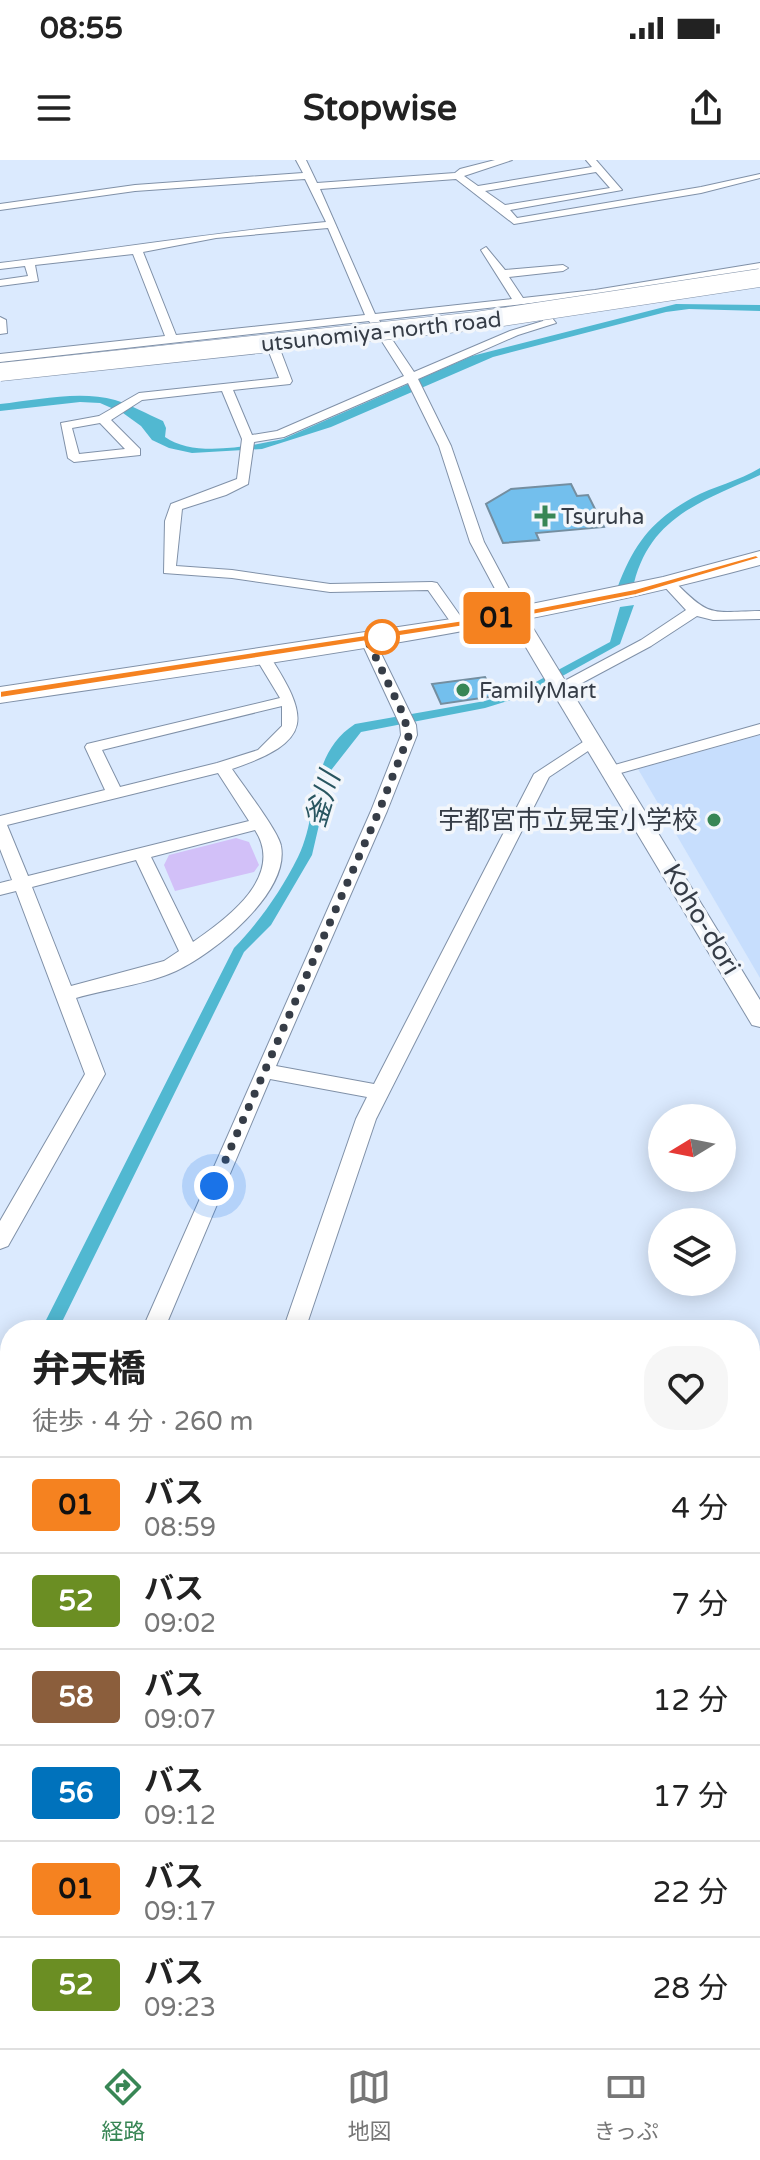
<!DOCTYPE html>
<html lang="ja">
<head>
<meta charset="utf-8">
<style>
	:root { --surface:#fff; --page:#f6f6f6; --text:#222; --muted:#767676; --line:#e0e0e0; --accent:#388655 }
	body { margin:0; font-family:"Varela Round","Noto Sans JP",sans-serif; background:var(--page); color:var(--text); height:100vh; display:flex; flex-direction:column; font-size:30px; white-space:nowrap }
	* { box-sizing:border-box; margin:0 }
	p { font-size:26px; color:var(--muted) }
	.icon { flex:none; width:44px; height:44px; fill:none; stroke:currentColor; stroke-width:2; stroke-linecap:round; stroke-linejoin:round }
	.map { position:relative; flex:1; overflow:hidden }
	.panel { position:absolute; left:0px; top:1160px; width:760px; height:728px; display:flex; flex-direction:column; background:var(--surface); border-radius:32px 32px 0 0; box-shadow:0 4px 20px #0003 }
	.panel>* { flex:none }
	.badge { padding:0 16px; border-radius:6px; font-size:28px; line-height:52px }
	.needle { width:52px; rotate:260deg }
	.fabs { position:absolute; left:648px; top:944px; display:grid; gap:16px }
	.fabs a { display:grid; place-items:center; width:88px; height:88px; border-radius:50%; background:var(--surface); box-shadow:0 4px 20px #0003; font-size:40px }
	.you { position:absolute; width:40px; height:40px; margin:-20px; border:6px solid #fff; border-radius:50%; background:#1a73e8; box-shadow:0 0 0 12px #1a73e833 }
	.map>.badge { position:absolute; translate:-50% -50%; box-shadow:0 0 0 4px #fff }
	.round { display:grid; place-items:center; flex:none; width:84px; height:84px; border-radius:32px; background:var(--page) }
	.overview { display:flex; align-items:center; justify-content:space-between; height:136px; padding:0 32px }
	h1 { font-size:38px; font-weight:700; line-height:60px }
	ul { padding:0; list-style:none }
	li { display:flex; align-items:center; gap:24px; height:96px; padding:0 32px; border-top:2px solid var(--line) }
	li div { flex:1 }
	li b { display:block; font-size:30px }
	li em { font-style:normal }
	li .badge { min-width:88px; font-weight:700; text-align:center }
	.status { display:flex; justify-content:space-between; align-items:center; height:56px; padding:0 40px; background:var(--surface); direction:ltr }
	.status svg { height:22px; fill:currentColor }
	header { display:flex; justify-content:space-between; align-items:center; height:104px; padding:0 32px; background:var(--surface); font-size:36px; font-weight:700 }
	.dock { display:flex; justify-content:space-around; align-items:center; height:112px; border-top:2px solid var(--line); background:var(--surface); font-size:22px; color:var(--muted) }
	.dock a { display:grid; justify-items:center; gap:4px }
	.dock .current { color:var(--accent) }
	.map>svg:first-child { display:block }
	.built { fill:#c7defd }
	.green { fill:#d2c0f8 }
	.water { fill:#51b8d1 }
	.building { fill:#73bfed; stroke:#748ea0; stroke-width:2 }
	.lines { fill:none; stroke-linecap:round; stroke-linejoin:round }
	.minor-casing { stroke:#8091a8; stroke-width:2 }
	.tertiary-casing { stroke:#8091a8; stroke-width:2 }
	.trunk-casing { stroke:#8091a8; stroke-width:2 }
	.minor { fill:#fff; fill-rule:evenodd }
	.tertiary { fill:#fff; fill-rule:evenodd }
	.trunk { fill:#fff; fill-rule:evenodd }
	.trunk-bridge-casing { stroke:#8091a8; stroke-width:19; stroke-linecap:butt }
	.trunk-bridge { stroke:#fff; stroke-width:18 }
	.line { fill:#f58220; stroke:#fff; stroke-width:2 }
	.walk { stroke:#363d47; stroke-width:8; stroke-dasharray:0 14.4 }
	.poi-dot { fill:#388655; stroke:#f2f6fb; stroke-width:3 }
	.stop-dot { fill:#fff; stroke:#f58220; stroke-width:4 }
	.labels { text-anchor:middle; stroke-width:7; stroke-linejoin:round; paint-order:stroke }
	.far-street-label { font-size:22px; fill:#363d47; stroke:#f2f6fb }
	.far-poi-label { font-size:22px; fill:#363d47; stroke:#f2f6fb; text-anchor:start }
	.poi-label { font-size:26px; fill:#363d47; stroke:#f2f6fb; text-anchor:end }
	.street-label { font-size:26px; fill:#363d47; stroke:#f2f6fb }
	.water-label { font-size:28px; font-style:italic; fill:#285560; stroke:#f2f6fb }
</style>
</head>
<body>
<div class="status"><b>08:55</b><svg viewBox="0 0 49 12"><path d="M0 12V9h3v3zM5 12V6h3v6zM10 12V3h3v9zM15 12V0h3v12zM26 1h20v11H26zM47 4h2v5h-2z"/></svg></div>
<header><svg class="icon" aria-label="menu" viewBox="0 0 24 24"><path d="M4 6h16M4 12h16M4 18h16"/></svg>Stopwise<svg class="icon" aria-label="share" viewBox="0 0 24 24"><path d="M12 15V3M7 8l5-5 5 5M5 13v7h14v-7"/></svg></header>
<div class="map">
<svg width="760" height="1888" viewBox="0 0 760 1888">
	<rect width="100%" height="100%" fill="#dbeafe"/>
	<path class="built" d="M760 575V818L638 609Z"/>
	<path class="green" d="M236 678 249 682 259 705 254 712 175 731 164 705 169 695Z"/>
	<path class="water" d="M676 144 760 145V151L689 149 666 152 493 197 331 267 262 289 192 293 169 288 152 280 141 266 123 253 100 243 80 242 0 251V244C36 240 80 230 115 240 131 245 147 254 163 261L166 268 165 277C194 298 250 286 283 279L472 196Z
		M760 308V315C703 341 651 356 634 423L618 426C634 384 652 360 692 338 714 326 739 321 760 308Z
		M634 445 620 484 530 534 485 548 361 572 332 609 312 695 271 765 244 792 58 1170H41L234 788C260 761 281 731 298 697 320 653 307 595 355 564L485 541 521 530 610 482 620 447Z"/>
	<path class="building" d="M571 324 577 336 588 335 604 367 536 373 539 380 503 383 486 344 511 329Z
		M485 517 495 536 441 544 432 524Z"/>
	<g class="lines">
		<defs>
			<path id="minor" d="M296 0H306L317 23 455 13 460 9 495 0H512L464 16 478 26 592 7 586 0H596L622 30 510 50 517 58 701 27 760 14V18L701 33 514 64 456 19 320 29 375 154 512 139 481 90 486 87 505 110 563 105 568 108 563 111 509 117 523 138 595 130 760 103V109L595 136 379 160 414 212 510 171 543 161 541 154H549L556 163 518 175 418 219 451 286 484 382 523 455 521 458 516 459 509 455 470 382 439 286 408 223 284 277 254 282 248 324 226 335 182 349 176 406 232 410 330 424 432 422 437 423 466 464 459 468 454 467 428 430 330 432 232 418 164 413 165 361 171 344 237 319 242 279 222 231 142 240 111 260 140 289V295L74 302 68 298 61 263 99 256 139 233 279 218 269 192 275 188 281 192 292 221 290 224 233 230 252 275 277 271 404 216 369 161 0 202V194L165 176 133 94 35 105 38 121 0 126V120L28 116 25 106 0 109V103C109 90 216 72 326 62L305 19 135 31 0 50V44L135 25 303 13ZM596 12 610 28 505 45 485 31ZM328 68 365 155 176 175 143 92 216 78ZM100 263 125 289 79 294 72 268Z
				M0 157 6 160 7 173 0 174Z
				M669 420 674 421C710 458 710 452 760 451V459L713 460 697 456 651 486 565 532H555V526L641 480 686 450 662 424Z
				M367 475 374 479 416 565 417 575 387 651 276 906 374 924 534 614 586 580 592 578 600 583 549 617 376 959 305 1170H283L356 959 367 937 270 919 164 1170H142L371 651 401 575 400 565 360 479Z
				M262 490 267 492C311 559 314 581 232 609 242 624 279 672 281 686 290 733 213 794 176 811 148 824 107 829 76 838L105 914 8 1086 0 1089V1061L85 914 16 731 0 735V723L12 720 0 689V656L105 630 85 587 87 584 280 538 254 495ZM282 546V566L258 590 217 603 120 627 102 590ZM218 613 249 661 28 716 7 665ZM255 670C285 716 228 758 193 782L151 697ZM136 700 179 791 164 801 71 826 32 727Z
				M760 564V574L610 616 602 611 604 608Z
				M760 1228V1249L750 1253V1232Z
				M10 1231V1266L0 1272V1238Z
				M750 1331 760 1337V1374L750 1368Z
				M760 1489V1515L750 1518V1492Z
				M10 1601V1645L0 1650V1606Z
				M362 1878H392L395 1888H365Z"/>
			<path id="tertiary" d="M516 450 525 455 760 840V867L752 865 537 506 507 455Z"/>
			<path id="trunk" d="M760 391V405C510 473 255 505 0 543V527L478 455 663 417Z"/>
		</defs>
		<use href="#minor" class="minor-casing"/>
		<use href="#tertiary" class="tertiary-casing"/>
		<use href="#trunk" class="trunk-casing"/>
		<use href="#minor" class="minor"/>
		<use href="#tertiary" class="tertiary"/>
		<use href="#trunk" class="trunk"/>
		<defs>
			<path id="trunk-bridge" d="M0 212 476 161 760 118"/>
		</defs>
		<use href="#trunk-bridge" class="trunk-bridge-casing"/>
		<use href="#trunk-bridge" class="trunk-bridge"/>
	</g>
	<path class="line" d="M756 395 760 398 636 435 516 458 0 538V531L516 452 635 429Z"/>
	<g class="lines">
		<path class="walk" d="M214 1026 379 651 409 575 403 554 367 479 382 477"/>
	</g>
	<g class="poi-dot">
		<path d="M541 344h8v8h8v8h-8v8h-8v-8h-8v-8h8z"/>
		<circle cx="463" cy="530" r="8"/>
		<circle cx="714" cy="660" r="8"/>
	</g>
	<circle class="stop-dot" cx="382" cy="477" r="16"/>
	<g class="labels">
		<g class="far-street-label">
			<text transform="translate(381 171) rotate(-6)" y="8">utsunomiya-north road</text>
		</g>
		<g class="far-poi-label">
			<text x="561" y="364">Tsuruha</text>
			<text x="479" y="538">FamilyMart</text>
		</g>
		<g class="poi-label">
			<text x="698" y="669">宇都宮市立晃宝小学校</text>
		</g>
		<g class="street-label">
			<text transform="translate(702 759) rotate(59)" y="9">Koho-dori</text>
		</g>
		<g class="water-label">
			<text transform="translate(322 639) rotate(-73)" y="10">釜川</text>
		</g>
	</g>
</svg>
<div class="fabs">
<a><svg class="needle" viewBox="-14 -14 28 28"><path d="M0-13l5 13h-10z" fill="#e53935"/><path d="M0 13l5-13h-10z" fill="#767676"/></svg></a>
<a><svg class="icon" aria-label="layers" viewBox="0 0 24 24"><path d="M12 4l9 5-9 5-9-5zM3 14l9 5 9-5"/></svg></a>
</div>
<div class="you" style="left:214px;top:1026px"></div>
<b class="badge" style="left:497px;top:458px;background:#f58220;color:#111">01</b>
<section class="panel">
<div class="overview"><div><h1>弁天橋</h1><p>徒歩 · 4 分 · 260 m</p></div><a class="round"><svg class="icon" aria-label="heart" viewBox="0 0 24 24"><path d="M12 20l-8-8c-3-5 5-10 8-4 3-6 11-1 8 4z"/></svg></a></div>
<ul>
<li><span class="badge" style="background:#f58220;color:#111">01</span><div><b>バス</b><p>08:59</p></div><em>4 分</em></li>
<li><span class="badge" style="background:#6b8e23;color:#fff">52</span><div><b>バス</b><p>09:02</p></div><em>7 分</em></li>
<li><span class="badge" style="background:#8b5e3c;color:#fff">58</span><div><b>バス</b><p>09:07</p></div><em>12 分</em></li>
<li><span class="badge" style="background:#0072bc;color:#fff">56</span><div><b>バス</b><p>09:12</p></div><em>17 分</em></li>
<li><span class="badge" style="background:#f58220;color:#111">01</span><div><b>バス</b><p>09:17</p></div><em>22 分</em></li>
<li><span class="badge" style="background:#6b8e23;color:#fff">52</span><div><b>バス</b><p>09:23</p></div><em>28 分</em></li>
</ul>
</section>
</div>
<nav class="dock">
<a class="current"><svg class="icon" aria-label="directions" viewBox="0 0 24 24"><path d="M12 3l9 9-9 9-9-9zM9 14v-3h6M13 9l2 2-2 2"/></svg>経路</a>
<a><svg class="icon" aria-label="map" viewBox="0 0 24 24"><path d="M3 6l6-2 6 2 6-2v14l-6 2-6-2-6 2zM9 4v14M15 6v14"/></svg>地図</a>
<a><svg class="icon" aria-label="tickets" viewBox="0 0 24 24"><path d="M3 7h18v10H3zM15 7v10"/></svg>きっぷ</a>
</nav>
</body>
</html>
